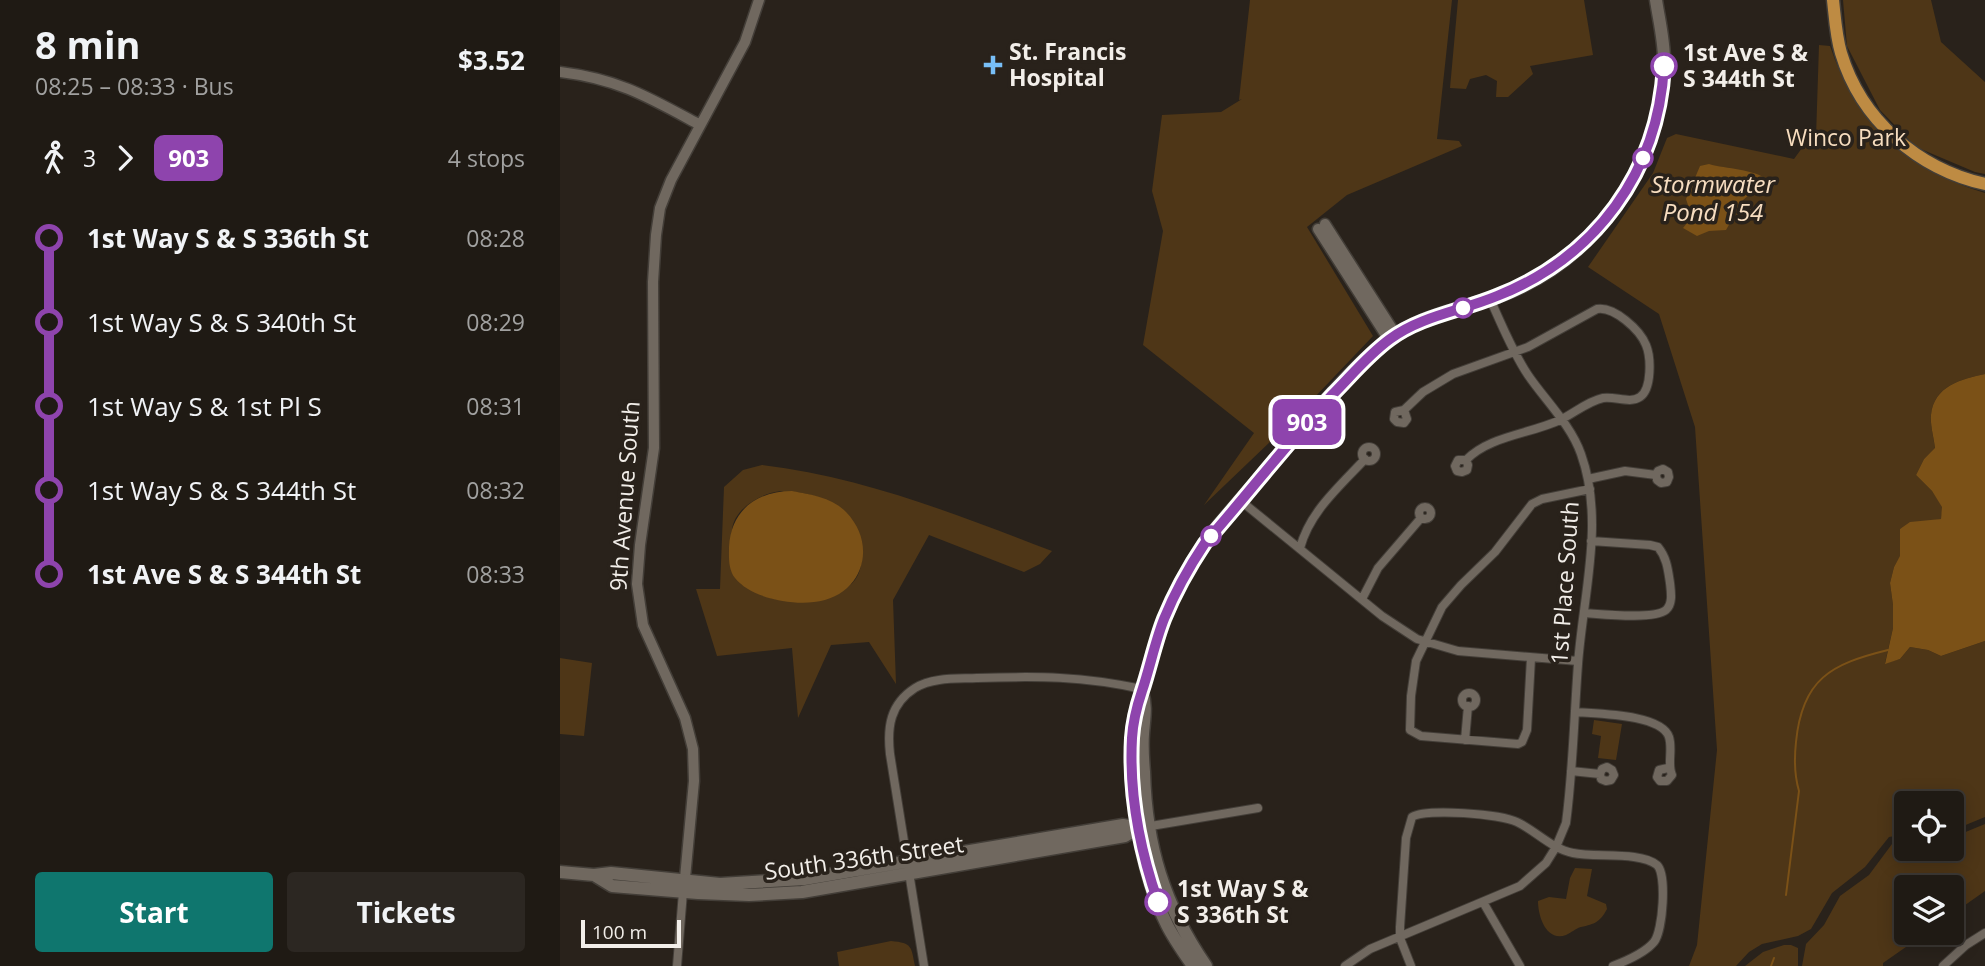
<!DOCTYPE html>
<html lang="en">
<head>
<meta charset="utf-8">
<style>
	:root { --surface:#1f1a14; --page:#2c2722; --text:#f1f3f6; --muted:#a1a1a0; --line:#3c3834; --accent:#0f766e }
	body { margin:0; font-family:"Open Sans",sans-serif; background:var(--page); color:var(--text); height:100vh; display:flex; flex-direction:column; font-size:26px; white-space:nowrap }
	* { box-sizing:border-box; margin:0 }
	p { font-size:23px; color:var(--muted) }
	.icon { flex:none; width:38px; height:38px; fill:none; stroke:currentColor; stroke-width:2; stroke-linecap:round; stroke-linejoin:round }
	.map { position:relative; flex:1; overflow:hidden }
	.panel { display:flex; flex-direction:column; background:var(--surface); width:560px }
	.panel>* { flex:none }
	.badge { padding:0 14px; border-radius:10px; font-size:24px; line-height:46px }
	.controls { position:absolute; left:1334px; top:791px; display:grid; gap:14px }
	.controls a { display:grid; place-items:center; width:70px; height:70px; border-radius:7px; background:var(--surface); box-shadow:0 4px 18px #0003,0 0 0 2px var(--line); font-size:35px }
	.scale { position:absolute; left:21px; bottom:18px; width:100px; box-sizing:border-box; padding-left:7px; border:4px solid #f2eee9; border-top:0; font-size:19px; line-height:24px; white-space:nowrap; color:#f2eee9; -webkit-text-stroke:5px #29221b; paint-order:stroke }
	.map>.badge { position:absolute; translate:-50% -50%; box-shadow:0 0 0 4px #fff }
	.legs { display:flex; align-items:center; gap:10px; height:77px; padding:0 35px; font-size:23px }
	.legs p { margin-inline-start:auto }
	.headline { display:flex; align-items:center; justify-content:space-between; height:119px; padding:0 35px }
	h1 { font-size:38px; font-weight:700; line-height:52px }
	.button { display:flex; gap:14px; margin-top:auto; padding:14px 35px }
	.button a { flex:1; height:80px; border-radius:7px; background:var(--accent); color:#fff; font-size:28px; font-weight:700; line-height:80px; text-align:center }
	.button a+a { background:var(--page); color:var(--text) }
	ul { padding:0 35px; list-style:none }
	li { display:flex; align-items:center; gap:24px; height:84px; font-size:26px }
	li i { display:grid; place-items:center; width:10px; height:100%; margin:0 9px; background:currentColor }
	li i::after { content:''; width:18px; height:18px; margin:-9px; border:5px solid; border-radius:50%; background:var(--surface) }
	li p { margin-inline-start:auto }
	li:first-child i { background:linear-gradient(#0000 50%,currentColor 0) }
	li:last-child i { background:linear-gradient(currentColor 50%,#0000 0) }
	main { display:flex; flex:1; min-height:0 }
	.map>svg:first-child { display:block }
	.green { fill:#4e3617; fill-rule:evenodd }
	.water { fill:#7b5117 }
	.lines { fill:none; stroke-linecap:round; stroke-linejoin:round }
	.stream { stroke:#7b5117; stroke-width:2 }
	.minor-casing { stroke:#433e38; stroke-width:10 }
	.tertiary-casing { stroke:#433e38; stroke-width:13 }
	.secondary-casing { stroke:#433e38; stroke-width:15 }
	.primary-casing { stroke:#433e38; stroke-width:15 }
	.minor { stroke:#70685f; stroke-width:8 }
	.tertiary { stroke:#70685f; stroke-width:10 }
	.secondary { stroke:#70685f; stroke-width:12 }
	.primary { stroke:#be8b43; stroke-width:12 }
	.line-1-casing { stroke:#fff; stroke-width:16 }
	.line-1 { stroke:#8e44ad; stroke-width:10 }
	.poi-dot { fill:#78bff7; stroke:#29221b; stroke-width:2.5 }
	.stop-1-dot { fill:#fff; stroke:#8e44ad; stroke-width:3.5 }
	.labels { text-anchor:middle; stroke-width:7; stroke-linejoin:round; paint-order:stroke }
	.poi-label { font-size:23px; font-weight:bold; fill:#f2eee9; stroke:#29221b; text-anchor:start }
	.stop-label { font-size:23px; font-weight:bold; fill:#f2eee9; stroke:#29221b; text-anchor:start }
	.park-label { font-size:23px; fill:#f7ddbf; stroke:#29221b }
	.street-label { font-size:23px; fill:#f2eee9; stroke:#29221b }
	.water-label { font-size:24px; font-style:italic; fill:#f7ddc0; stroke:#29221b }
</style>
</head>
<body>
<main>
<section class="panel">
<div class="headline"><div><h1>8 min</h1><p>08:25 – 08:33 · Bus</p></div><b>$3.52</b></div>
<div class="legs"><svg class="icon" aria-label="walk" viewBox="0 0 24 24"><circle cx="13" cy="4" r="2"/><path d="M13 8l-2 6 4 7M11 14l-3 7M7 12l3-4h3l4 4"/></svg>3<svg class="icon" aria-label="forward" viewBox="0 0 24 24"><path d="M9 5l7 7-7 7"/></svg><b class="badge" style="background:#8e44ad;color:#fff">903</b><p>4 stops</p></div>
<ul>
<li><i style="color:#8e44ad"></i><b>1st Way S &amp; S 336th St</b><p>08:28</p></li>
<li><i style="color:#8e44ad"></i><span>1st Way S &amp; S 340th St</span><p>08:29</p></li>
<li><i style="color:#8e44ad"></i><span>1st Way S &amp; 1st Pl S</span><p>08:31</p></li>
<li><i style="color:#8e44ad"></i><span>1st Way S &amp; S 344th St</span><p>08:32</p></li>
<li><i style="color:#8e44ad"></i><b>1st Ave S &amp; S 344th St</b><p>08:33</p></li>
</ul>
<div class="button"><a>Start</a><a>Tickets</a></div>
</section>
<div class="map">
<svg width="1425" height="966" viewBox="0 0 1425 966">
	<rect width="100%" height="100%" fill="#29221b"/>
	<path class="green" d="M690 0H892L877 139 899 141 902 146 787 195 747 227 813 336 733 420 644 505 694 433 583 345 603 231 592 191 602 115 661 112 682 99 679 100Z
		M898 0H1024L1033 55 970 66 973 74 948 97H936L937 81 926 75 910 79 906 89 890 88Z
		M1283 0H1371L1381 42 1425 82V174L1415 172 1356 147 1320 110 1287 46Z
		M1259 45 1270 46C1295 121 1350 171 1425 193V374C1401 379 1374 386 1371 415 1370 425 1374 438 1375 449L1364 459 1356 475 1372 491 1383 507 1381 519 1340 529V557L1334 567 1330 583 1333 605V628L1325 663 1340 659 1350 647 1368 650 1381 656 1425 641V817L1391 831V803H1346V834L1329 837 1305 867 1272 893 1251 929 1238 936 1202 944 1189 952 1176 966H1129L1137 945 1157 750 1135 427 1099 314 1028 267 1093 173 1107 138 1116 134 1234 159 1250 137H1256Z
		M202 465C303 477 398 515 492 551L480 564 464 572 369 535 333 600 336 684 309 642 271 645 238 718 232 648 157 656 136 589H160L164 487 183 470ZM221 491C261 491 304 511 302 557 301 568 299 578 289 586 281 592 268 593 258 596 227 605 209 601 181 584 179 570 170 543 172 530 174 508 202 493 221 491Z
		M0 658 32 663 24 736 0 734Z
		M1034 720 1062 724 1056 760 1038 758 1041 736 1032 734Z
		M1425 824V891L1391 915V887H1346V933H1366L1323 963V966H1242L1246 944 1264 925 1280 896 1309 875 1332 844 1346 838V849H1391V838Z
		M1015 868 1032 869 1027 896 1046 904 1047 909C1040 922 1035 924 1021 927 1016 928 1011 933 1006 935 986 942 978 916 978 901L989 897 1006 899 1010 878Z
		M331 941C353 943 351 947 355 966H279L277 952Z
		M1224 945H1231L1238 948V966H1185L1203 952Z"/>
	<path class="water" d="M1149 164C1166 169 1195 169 1207 180L1183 200 1166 230 1149 231 1137 236 1123 228 1132 217 1126 199 1140 166Z
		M1425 374V641L1381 656 1368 650 1350 647 1340 659 1325 664 1333 628V605L1330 583 1334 567 1340 556V529L1350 522 1381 519 1382 507 1372 491 1356 475 1364 459 1375 448C1374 438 1370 425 1371 415 1374 386 1401 379 1425 374Z
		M232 491C250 494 273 498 286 512 319 546 302 597 254 602 230 605 191 598 175 578 168 569 169 557 169 547 171 510 197 491 232 491Z"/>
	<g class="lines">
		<path class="stream" d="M1226 895 1239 791C1234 774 1234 760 1236 742 1242 679 1271 664 1328 650
			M1211 966 1214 958"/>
		<defs>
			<path id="minor" d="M844 410 847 419 844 423 837 422 834 419 835 412 844 410 863 392 893 374 968 347 1037 309C1054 306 1080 330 1086 345 1091 357 1092 389 1080 397 1070 404 1055 396 1043 398 1028 401 1013 414 1000 420 970 434 929 436 906 460H898L895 466 897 471 902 472 907 470 908 465 906 460
				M802 454a7 7 0 1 1 14 0a7 7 0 1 1-14 0Z
				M1028 479 1065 471 1096 475 1098 471 1103 469 1108 472 1109 477 1107 482 1101 483 1097 480 1096 475
				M681 501 822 616 857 639 898 651 1018 661
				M859 513a6 6 0 1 1 12 0a6 6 0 1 1-12 0Z
				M740 548C750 511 780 486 805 459
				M802 599 818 568 861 518
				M1024 613C1041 614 1094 620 1106 610 1113 604 1111 592 1110 583 1108 570 1107 558 1098 547L1090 545 1031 541
				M971 658 967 730 962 742 958 744 861 736 850 730 851 696 856 661 882 607 901 585 935 552 972 504 982 499 1030 489
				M902 700a7 7 0 1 1 14 0a7 7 0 1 1-14 0Z
				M1015 712C1037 714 1101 714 1109 737 1113 750 1107 764 1112 775L1107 781H1100L1097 777 1099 770 1108 768
				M905 740 908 706
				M1011 771 1040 774 1042 769 1047 767 1052 770 1054 775 1051 780 1046 781 1041 779 1040 774
				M585 827 698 808
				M923 902 960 966
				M117 966 123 892
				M364 966 330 754C327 727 330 704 355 688 373 677 397 679 417 678 478 676 522 676 582 689
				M785 966 810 949 960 886 986 863 996 847 1006 823C1013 770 1014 717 1018 664 1023 595 1045 521 1021 454 1011 425 985 400 968 375 952 351 942 325 930 299
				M851 966 840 938V927L846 838 852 817C866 808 941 814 957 822 976 831 992 849 1013 853 1035 858 1080 851 1097 865 1107 874 1103 931 1094 942 1085 953 1066 961 1053 966
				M1383 966 1406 945 1425 933"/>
			<path id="tertiary" d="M0 72C59 79 90 98 140 125
				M765 224 836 335
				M758 229 829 340
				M124 889 134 781 133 749 125 718 83 625 77 584 80 545 94 448 93 282 96 235 100 208 111 180 185 42 199 0"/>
			<path id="secondary" d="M582 692C587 706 584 719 583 734 582 747 583 760 584 772 586 846 604 905 646 966
				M0 872 34 875 51 873 160 884 244 879 563 825 578 828
				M34 875 52 886 138 893 189 895 242 892 565 836 578 828
				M633 966C624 953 614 939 607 925 581 873 567 786 573 729 575 710 581 694 586 676 597 637 610 599 631 564 654 526 687 494 716 460 750 419 785 373 828 340 863 313 911 308 952 291 1042 252 1102 159 1104 60 1104 40 1099 20 1096 0"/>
			<path id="primary" d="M1273 0C1275 18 1276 36 1281 53 1301 120 1358 169 1425 184"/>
		</defs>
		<use href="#minor" class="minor-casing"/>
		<use href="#tertiary" class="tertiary-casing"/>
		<use href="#secondary" class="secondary-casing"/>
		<use href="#primary" class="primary-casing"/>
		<use href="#minor" class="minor"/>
		<use href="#tertiary" class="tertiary"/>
		<use href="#secondary" class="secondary"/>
		<use href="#primary" class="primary"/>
	</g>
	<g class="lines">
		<defs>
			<path id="line-1" d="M598 902C580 850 569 793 572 738 573 721 577 706 582 691 590 667 595 642 604 619 615 592 629 567 645 543 688 494 728 442 773 394 791 376 808 355 830 339 861 316 901 311 937 296 1036 257 1098 172 1104 66"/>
		</defs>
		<use href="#line-1" class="line-1-casing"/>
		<use href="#line-1" class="line-1"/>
	</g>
	<path class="poi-dot" d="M429.5 54.5h7v7h7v7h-7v7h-7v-7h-7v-7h7z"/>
	<g class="stop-1-dot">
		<circle cx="1104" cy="66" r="12"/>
		<circle cx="1083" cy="158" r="9"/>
		<circle cx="903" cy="308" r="9"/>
		<circle cx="651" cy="536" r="9"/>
		<circle cx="598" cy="902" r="12"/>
	</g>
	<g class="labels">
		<g class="poi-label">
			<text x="449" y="60">St. Francis<tspan x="449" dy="26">Hospital</tspan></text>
		</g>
		<g class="stop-label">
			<text x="1123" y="61">1st Ave S &amp;<tspan x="1123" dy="26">S 344th St</tspan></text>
			<text x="617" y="897">1st Way S &amp;<tspan x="617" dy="26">S 336th St</tspan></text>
		</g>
		<g class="park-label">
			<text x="1286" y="146">Winco Park</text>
		</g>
		<g class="street-label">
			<text transform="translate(65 496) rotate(-86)" y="8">9th Avenue South</text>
			<text transform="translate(1005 583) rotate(-86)" y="8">1st Place South</text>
			<text transform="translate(304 858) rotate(-8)" y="8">South 336th Street</text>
		</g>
		<g class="water-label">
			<text x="1153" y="193">Stormwater<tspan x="1153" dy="28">Pond 154</tspan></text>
		</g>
	</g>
</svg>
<div class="controls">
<a><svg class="icon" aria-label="locate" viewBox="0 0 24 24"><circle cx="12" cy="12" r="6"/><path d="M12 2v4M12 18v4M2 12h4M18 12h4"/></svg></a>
<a><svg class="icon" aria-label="layers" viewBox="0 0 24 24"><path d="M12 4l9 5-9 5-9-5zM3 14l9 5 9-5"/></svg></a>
</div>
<div class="scale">100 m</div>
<b class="badge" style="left:747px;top:422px;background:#8e44ad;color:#fff">903</b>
</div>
</main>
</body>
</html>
